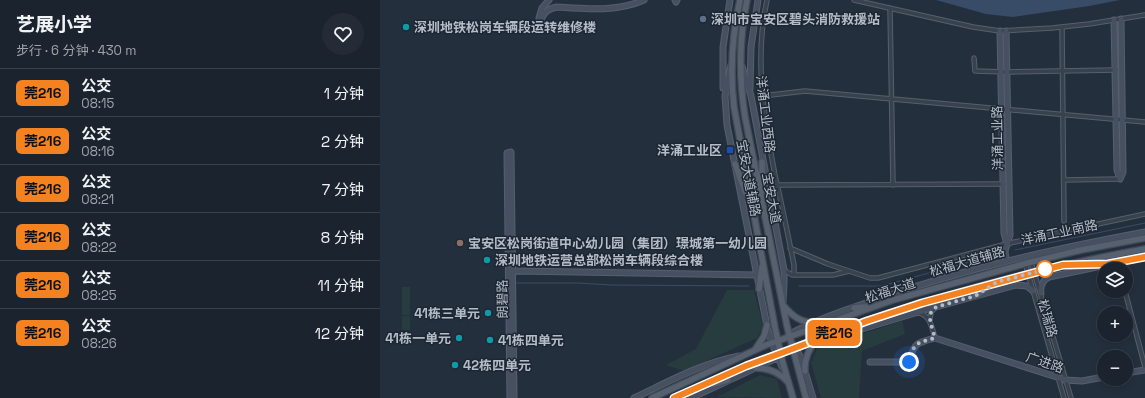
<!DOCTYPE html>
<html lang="zh">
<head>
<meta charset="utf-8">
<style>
	:root { --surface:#1b232e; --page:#242b36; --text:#f1f3f6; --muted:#a0a4aa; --line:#39404a }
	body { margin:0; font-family:"Space Grotesk","Noto Sans SC",sans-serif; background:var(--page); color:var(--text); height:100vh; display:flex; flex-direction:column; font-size:15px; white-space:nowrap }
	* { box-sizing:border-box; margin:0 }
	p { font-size:13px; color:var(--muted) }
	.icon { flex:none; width:22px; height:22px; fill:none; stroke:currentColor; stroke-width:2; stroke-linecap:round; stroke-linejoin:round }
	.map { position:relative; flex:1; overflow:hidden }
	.panel { display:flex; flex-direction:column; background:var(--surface); width:380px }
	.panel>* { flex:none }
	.badge { padding:0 8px; border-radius:6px; font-size:14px; line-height:26px }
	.buttons { position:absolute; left:717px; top:262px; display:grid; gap:8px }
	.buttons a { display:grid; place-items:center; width:36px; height:36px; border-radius:50%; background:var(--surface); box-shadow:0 2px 6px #0003,0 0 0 1px var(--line); font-size:20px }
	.you { position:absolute; width:20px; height:20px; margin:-10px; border:3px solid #fff; border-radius:50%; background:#1a73e8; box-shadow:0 0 0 6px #1a73e833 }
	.map>.badge { position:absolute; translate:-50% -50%; box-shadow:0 0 0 2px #fff }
	.round { display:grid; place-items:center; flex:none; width:42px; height:42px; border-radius:21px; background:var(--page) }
	.head { display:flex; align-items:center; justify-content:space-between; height:68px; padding:0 16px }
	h1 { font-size:19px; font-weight:700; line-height:30px }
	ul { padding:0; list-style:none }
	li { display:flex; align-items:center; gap:12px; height:48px; padding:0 16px; border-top:1px solid var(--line) }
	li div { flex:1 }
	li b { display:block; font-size:15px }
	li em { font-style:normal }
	li .badge { min-width:44px; font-weight:700; text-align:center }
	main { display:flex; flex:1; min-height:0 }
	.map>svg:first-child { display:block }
	.green { fill:#263c3f }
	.water { fill:#394c67 }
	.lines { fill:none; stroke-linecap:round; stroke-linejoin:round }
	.stream { stroke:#394c67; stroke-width:1 }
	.street-casing { stroke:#565f6c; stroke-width:5.5 }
	.secondary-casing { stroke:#565f6c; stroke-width:7 }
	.primary-casing { stroke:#414a57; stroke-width:8 }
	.street { stroke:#38414e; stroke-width:3.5 }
	.secondary { stroke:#465061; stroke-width:5 }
	.primary { stroke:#56606e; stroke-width:5.5 }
	.line-casing { stroke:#fff; stroke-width:9 }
	.line { stroke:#f58220; stroke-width:6 }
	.walk { stroke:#b4bcc9; stroke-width:4; stroke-dasharray:0 7.2 }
	.service-dot { fill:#5c6f8a; stroke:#1d2633; stroke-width:1.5 }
	.culture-dot { fill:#0f9aa8; stroke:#1d2633; stroke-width:1.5 }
	.transit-dot { fill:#1a4fb4; stroke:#1d2633; stroke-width:1.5 }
	.education-dot { fill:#8d6e63; stroke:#1d2633; stroke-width:1.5 }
	.stop-dot { fill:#fff; stroke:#f58220; stroke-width:2 }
	.labels { text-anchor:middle; stroke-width:3; stroke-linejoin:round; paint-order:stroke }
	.poi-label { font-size:13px; font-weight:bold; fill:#b4bcc9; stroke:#1d2633; text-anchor:start }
	.street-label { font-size:13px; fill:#b4bcc9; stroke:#1d2633 }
</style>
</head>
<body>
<main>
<section class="panel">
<div class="head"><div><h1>艺展小学</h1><p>步行 · 6 分钟 · 430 m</p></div><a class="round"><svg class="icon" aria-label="heart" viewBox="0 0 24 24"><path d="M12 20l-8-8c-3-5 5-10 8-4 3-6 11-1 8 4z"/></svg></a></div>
<ul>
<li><span class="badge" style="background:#f58220;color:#111">莞216</span><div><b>公交</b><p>08:15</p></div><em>1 分钟</em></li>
<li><span class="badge" style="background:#f58220;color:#111">莞216</span><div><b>公交</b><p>08:16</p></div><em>2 分钟</em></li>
<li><span class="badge" style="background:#f58220;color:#111">莞216</span><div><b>公交</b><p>08:21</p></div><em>7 分钟</em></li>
<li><span class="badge" style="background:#f58220;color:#111">莞216</span><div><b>公交</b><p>08:22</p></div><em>8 分钟</em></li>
<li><span class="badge" style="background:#f58220;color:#111">莞216</span><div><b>公交</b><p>08:25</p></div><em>11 分钟</em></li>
<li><span class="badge" style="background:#f58220;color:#111">莞216</span><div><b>公交</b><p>08:26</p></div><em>12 分钟</em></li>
</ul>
</section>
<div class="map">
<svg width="765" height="398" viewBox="0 0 765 398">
	<rect width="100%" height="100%" fill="#242f3e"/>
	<path class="green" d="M22 287H30V315H22Z
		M347 290H374L383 326 377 338 304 371 286 365 316 349Z
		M22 316H30V330H22Z
		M522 321 525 334 482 351 479 398H441L431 363 437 349Z
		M380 375 397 379 402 398 337 397Z"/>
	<path class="water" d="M556 0H740L709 6 633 17 606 14Z"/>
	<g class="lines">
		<path class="stream" d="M635 250 765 223
			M136 283H198L231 285 369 286
			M419 286H501L615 255"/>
		<defs>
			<path id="street" d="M387 0C374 59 384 117 395 175 402 205 408 235 414 265V275
				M474 0 593 27 620 31 672 28 709 24 765 15
				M510 8 513 185
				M682 27 684 221
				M594 58 595 71 627 72 736 70
				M382 96 425 91 765 122
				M684 180 740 179
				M397 185 624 184
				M410 248 448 264 490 278H498L630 243 765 214
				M651 262 691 398
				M737 262 739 269
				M645 263 684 398
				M404 270 412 275H453L469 271
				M745 291 765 367
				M538 313C550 314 552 328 555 338
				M550 321 551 312 555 308"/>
			<path id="secondary" d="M295 0 296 2 297 0
				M159 18 162 8 169 0
				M734 20 737 170 740 179
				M159 24C163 14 166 9 177 7 206 9 237 12 264 0
				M620 31 624 233 627 244
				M351 65 345 96 347 125 388 331 394 348 402 367
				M362 66 371 96 404 270V284L403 302
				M343 88V47L350 0
				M370 89 371 47 378 0
				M740 179 743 172 741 19
				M626 261 625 251 630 235 626 31
				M136 271 377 275
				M661 293C660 286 663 280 669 277L765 257
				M457 333 482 329 545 310 636 285 647 286 653 291
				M408 335C435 320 466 310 495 300 583 269 674 249 765 232
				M414 345 421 358 433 398
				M490 362H529C534 343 536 343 555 338L686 380
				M746 373 765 370
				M684 380 702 381 724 377
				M130 398 127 153 131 152 134 398
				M254 398C288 382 322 363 359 356
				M311 398 401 356"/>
			<path id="primary" d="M360 0C352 35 350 72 354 107L395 328 402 360 413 398
				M367 0C359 39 359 78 365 117L407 326 426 398
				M355 164 367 196
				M382 191V162
				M698 264H727
				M379 289 382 267
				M595 296 612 285
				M403 305C412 316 422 324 437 322
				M474 308 486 307
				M375 350 384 336 387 325
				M376 368C389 368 400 373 408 382
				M425 371C424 360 429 348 436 340
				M333 384 348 380
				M272 398 386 345 513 300 655 261 701 250 765 238
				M294 398C444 329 602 278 765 249"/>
		</defs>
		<use href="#street" class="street-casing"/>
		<use href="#secondary" class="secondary-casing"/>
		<use href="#primary" class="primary-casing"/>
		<use href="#street" class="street"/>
		<use href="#secondary" class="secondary"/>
		<use href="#primary" class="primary"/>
	</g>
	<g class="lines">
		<defs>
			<path id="line" d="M294 398 366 366 396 355 487 321 542 303 683 265 728 264 765 257"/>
		</defs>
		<use href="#line" class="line-casing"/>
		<use href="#line" class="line"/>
		<path class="walk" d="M529 362C534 343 536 343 555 338L550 321 551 312 556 307 595 296 617 282 667 269H665"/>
	</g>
	<circle class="service-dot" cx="323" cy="19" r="4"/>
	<g class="culture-dot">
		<circle cx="26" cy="27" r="4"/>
		<circle cx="107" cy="260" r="4"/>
		<circle cx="108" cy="313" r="4"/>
		<circle cx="79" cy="338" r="4"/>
		<circle cx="110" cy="340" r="4"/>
		<circle cx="75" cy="365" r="4"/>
	</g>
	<rect class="transit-dot" x="346" y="146" width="8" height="8" rx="2"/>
	<circle class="education-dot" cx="80" cy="243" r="4"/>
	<circle class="stop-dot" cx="665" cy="269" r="8"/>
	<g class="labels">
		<g class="poi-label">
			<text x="331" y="24">深圳市宝安区碧头消防救援站</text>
			<text x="34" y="32">深圳地铁松岗车辆段运转维修楼</text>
			<text x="342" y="155" text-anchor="end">洋涌工业区</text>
			<text x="88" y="248">宝安区松岗街道中心幼儿园（集团）璟城第一幼儿园</text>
			<text x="115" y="265">深圳地铁运营总部松岗车辆段综合楼</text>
			<text x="100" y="318" text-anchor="end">41栋三单元</text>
			<text x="71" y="343" text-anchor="end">41栋一单元</text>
			<text x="118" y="345">41栋四单元</text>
			<text x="83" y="370">42栋四单元</text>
		</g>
		<g class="street-label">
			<text transform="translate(386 114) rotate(83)" y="5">洋涌工业西路</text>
			<text transform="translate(617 138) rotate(-91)" y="5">洋涌工业路</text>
			<text transform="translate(369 178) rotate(79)" y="5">宝安大道辅路</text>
			<text transform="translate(392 198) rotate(79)" y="5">宝安大道</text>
			<text transform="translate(679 232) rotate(-12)" y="5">洋涌工业南路</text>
			<text transform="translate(587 261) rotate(-16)" y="5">松福大道辅路</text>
			<text transform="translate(510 290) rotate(-18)" y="5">松福大道</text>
			<text transform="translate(122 299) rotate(-91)" y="5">朗碧路</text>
			<text transform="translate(668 318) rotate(74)" y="5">松瑞路</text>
			<text transform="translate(665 362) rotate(19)" y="5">广进路</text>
		</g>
	</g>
</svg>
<div class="buttons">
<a><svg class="icon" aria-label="layers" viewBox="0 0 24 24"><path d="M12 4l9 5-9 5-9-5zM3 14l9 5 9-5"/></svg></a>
<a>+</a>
<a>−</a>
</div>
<div class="you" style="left:529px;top:362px"></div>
<b class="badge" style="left:454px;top:333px;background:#f58220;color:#111">莞216</b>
</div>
</main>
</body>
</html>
